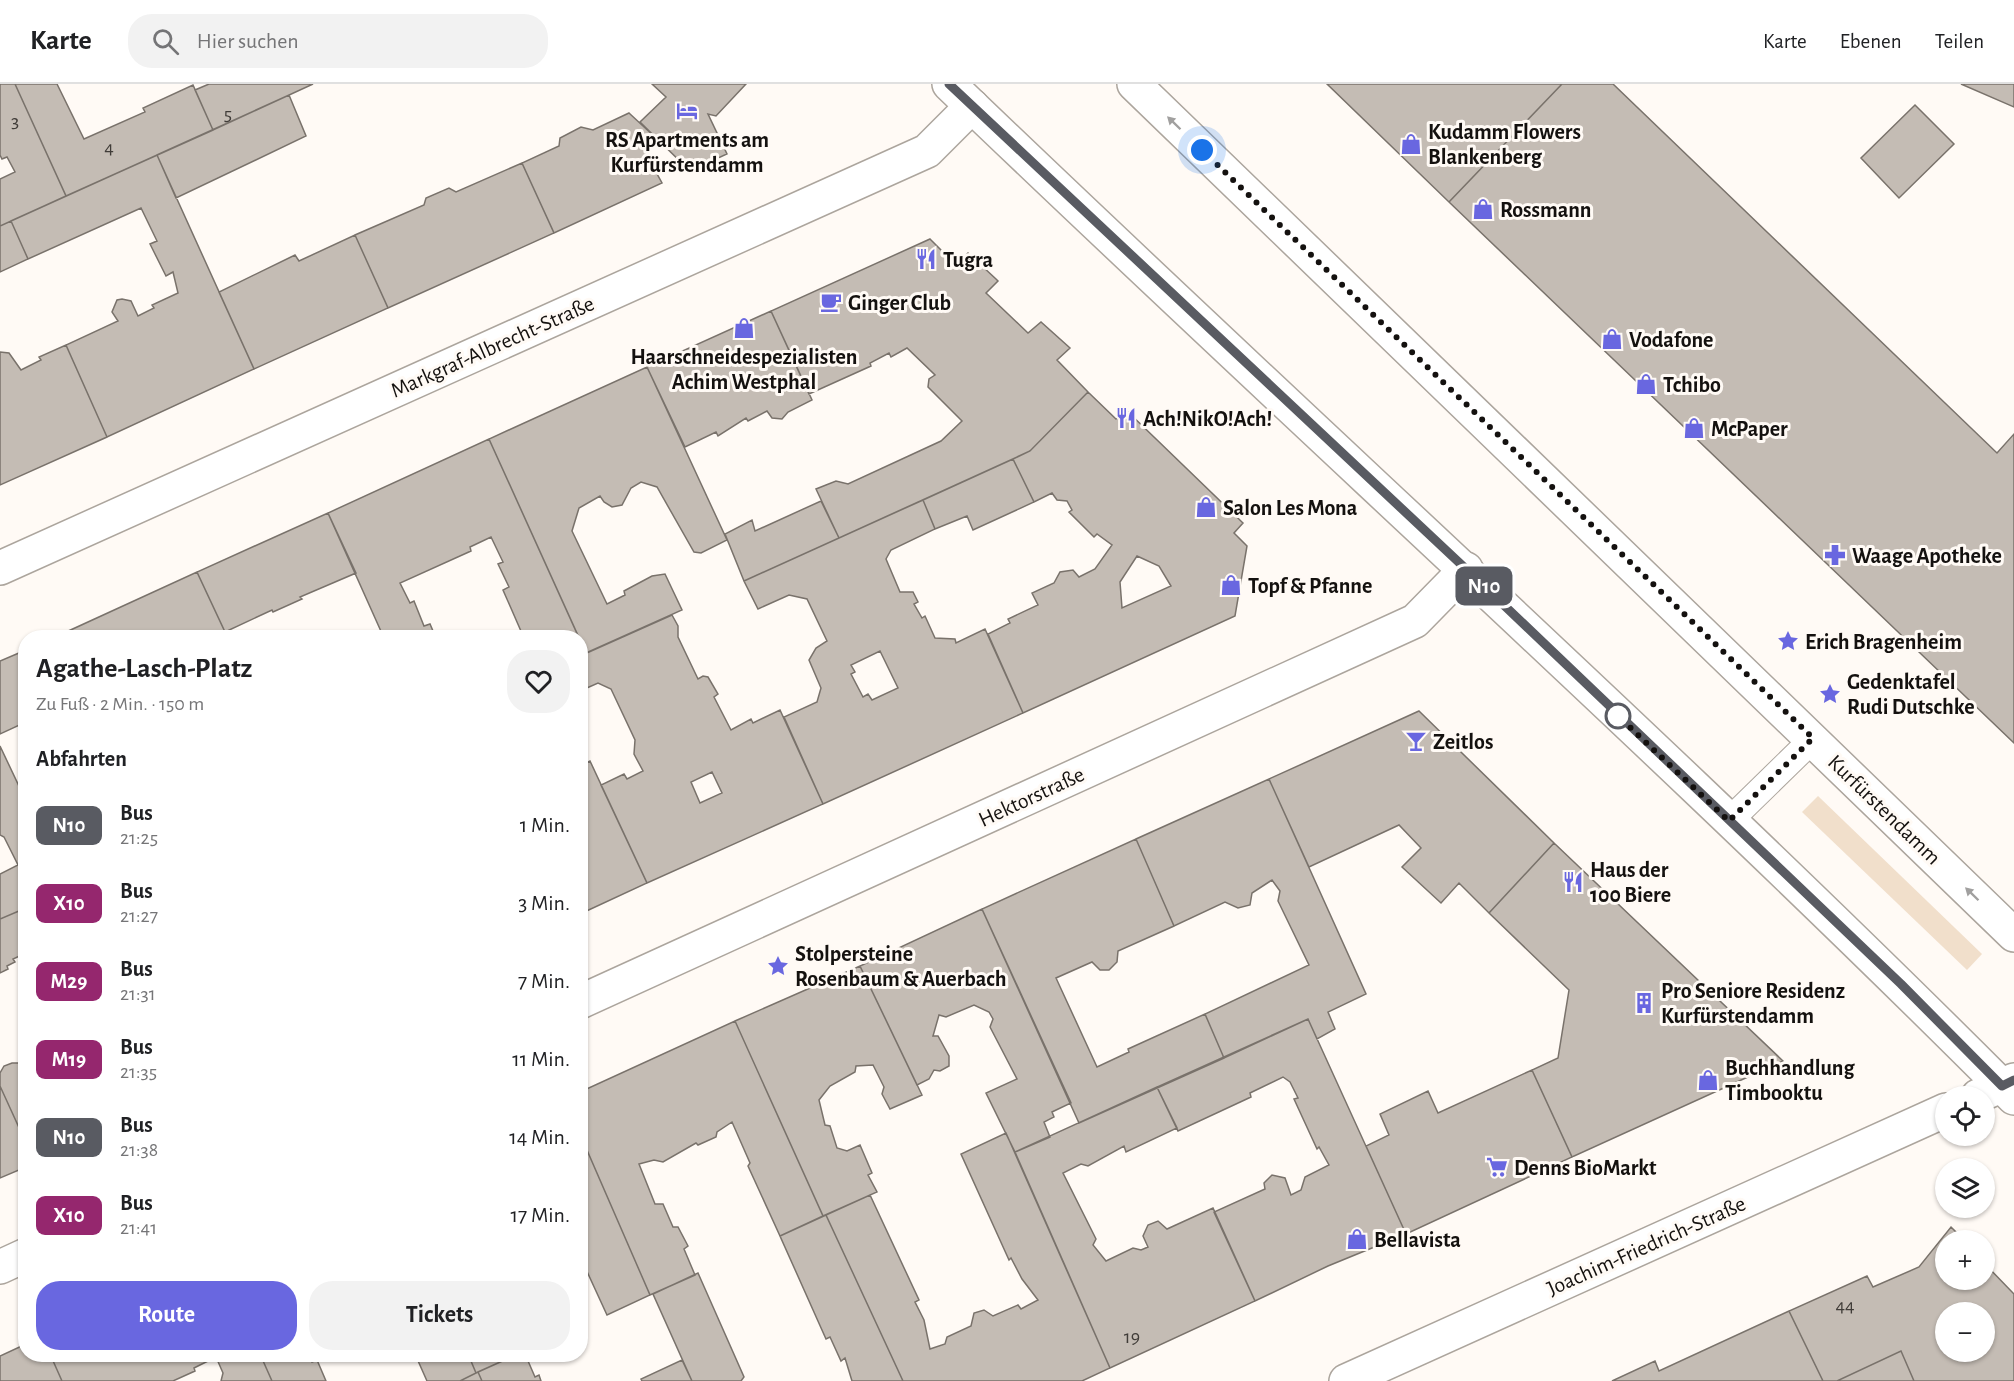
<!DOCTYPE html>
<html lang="de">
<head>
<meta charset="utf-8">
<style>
	:root { --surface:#fff; --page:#f2f2f2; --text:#202124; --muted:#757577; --line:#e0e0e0; --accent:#6967e0 }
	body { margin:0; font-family:"Alegreya Sans",sans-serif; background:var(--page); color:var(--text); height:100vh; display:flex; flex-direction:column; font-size:22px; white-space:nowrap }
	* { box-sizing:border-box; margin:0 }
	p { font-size:20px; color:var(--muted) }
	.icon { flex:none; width:33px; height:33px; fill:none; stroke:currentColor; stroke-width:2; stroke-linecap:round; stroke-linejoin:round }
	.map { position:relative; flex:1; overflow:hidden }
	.side { position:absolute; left:18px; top:546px; width:570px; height:732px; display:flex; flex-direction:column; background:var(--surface); border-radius:24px; box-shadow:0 2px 4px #0004 }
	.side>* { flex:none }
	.badge { padding:0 12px; border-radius:9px; font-size:21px; line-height:39px }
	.tools { position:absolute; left:1935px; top:1002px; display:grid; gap:12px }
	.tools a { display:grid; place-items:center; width:60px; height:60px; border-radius:50%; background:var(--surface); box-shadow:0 2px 4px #0004; font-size:30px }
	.you { position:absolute; width:30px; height:30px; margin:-15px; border:4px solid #fff; border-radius:50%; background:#1a73e8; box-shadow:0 0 0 9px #1a73e833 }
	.map>.badge { position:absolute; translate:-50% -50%; box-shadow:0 0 0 3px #fff }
	h2 { padding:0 18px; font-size:22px; line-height:54px }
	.round { display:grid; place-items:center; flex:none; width:63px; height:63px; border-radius:24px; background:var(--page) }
	.headline { display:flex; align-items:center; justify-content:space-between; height:102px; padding:0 18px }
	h1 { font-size:28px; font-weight:700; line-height:45px }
	.primary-button { display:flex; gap:12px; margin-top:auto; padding:12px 18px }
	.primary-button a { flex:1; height:69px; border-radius:24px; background:var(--accent); color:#fff; font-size:24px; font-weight:700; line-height:69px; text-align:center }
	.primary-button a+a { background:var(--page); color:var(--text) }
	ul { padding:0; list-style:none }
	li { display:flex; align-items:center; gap:18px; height:78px; padding:0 18px }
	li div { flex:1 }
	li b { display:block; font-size:22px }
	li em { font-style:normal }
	li .badge { min-width:66px; font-weight:700; text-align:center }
	header { display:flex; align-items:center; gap:36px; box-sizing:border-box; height:84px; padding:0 30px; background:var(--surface); border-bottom:2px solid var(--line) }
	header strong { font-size:28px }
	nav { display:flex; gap:33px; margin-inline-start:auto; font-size:21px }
	.search { width:420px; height:54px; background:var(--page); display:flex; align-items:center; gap:15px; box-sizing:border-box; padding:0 21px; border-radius:24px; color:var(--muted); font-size:22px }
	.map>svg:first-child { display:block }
	.grass { fill:#f1dfcb }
	.building { fill:#c4bcb4; stroke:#79726b; stroke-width:1.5; fill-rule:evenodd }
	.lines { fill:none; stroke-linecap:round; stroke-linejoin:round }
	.service-casing { stroke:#aca59d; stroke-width:28 }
	.minor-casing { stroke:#aca59d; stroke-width:36 }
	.tertiary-casing { stroke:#aca59d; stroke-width:36 }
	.secondary-casing { stroke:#aca59d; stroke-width:36 }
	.service { stroke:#fff; stroke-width:26 }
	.minor { stroke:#fff; stroke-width:33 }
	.tertiary { stroke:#fff; stroke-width:33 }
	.secondary { stroke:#fff; stroke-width:33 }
	.oneway { fill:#a1a09f }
	.line-casing { stroke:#fff; stroke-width:14 }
	.line { stroke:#595b62; stroke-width:9 }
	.walk { stroke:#14110f; stroke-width:6; stroke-dasharray:0 10.8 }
	.stop-dot { fill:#fff; stroke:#595b62; stroke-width:3 }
	.labels { text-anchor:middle; stroke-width:6; stroke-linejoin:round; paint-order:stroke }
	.number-label { font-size:20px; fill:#403c38 }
	.poi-label { font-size:22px; font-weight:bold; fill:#14110f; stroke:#fffaf5; text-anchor:start }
	.street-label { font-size:22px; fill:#14110f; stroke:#fffaf5 }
</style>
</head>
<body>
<header>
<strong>Karte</strong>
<div class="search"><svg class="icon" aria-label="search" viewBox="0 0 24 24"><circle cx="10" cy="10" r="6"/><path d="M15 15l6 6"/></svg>Hier suchen</div>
<nav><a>Karte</a><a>Ebenen</a><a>Teilen</a></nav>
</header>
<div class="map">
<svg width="2014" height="1297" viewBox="0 0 2014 1297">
	<rect width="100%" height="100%" fill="#fffaf5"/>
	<path class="grass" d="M1818 712 1982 870 1967 886 1802 728Z"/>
	<path class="building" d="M0 0H15L66 112 0 142V95L15 88 7 73 2 75 0 71Z
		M15 0H57L84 55 145 28 143 24 193 1 213 46 66 112Z
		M209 0H313L213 46 195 6Z
		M652 0H746L716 32 708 30 727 70 690 87 640 38 666 13Z
		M1327 0H1562L1449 118Z
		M1562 0H1613L1997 369 2014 350V659L1449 118Z
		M1961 0H2014V23Z
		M289 11 306 52 176 114 157 71Z
		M1915 21 1954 60 1899 114 1861 74Z
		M629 29 657 55 645 68 662 99 554 149 522 79 559 62 560 54 581 43 593 46Z
		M157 71 254 285 107 353 66 261 118 237 112 228 117 216 122 215 131 217 138 232 154 224 152 221 178 209 173 188 166 192 150 160 157 157 141 124 28 175 11 137Z
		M522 79 554 149 388 224 355 151 424 121 426 114 449 104 456 108Z
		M11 137 28 175 0 188V142Z
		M355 151 388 224 254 285 219 208 295 171 299 177Z
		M930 155 956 181 968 169 996 195 998 197 986 209 1028 249 1041 238 1070 264 1057 276 1088 308 1030 367 839 454 816 405 836 397 848 400 941 357 962 337 928 303 929 295 935 291 907 264 891 273 889 269 870 279 871 282 809 310 771 227Z
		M771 227 812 316 788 328 782 335 772 334 767 327 748 337 746 334 718 352 716 348 685 363 647 283Z
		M66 261 107 353 0 401V268L9 269 21 286 41 276 39 273Z
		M647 283 727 456 701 469 694 468 657 403 641 398 631 404 622 421 612 423 604 418 600 412 579 424 572 447 607 520 625 511 624 507 652 492 665 490 682 526 586 569 489 355Z
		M1088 308 1116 335 1126 326 1243 439 1234 449 1247 462 1235 532 1023 629 988 550 1010 539 1008 535 1038 521 1032 509 1054 499 1060 488 1073 486 1079 493 1095 485 1112 461 1097 450 1094 453 1069 428 1072 426 1067 417 1057 416 1052 409 1034 418 1013 375 1030 367ZM1137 472 1159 482 1171 502 1122 524 1120 498Z
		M489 355 579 554H524L503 506 509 503 498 480 503 478 491 453 470 463 471 467 400 499 410 519 414 517 424 542 430 540 436 554H384L328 429Z
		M1013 375 1034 418 973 446 967 432 935 445 923 416Z
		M923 416 935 445 891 466 886 475 900 508H913L918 518 914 520 922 534 925 532 935 554 955 555 956 559 985 545 1023 629 823 720 784 633 817 618 821 604 809 576 816 564 827 557 807 515 789 511 758 525 744 497ZM880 567 898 604 872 616 868 610 863 613 851 590 855 588 851 581Z
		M821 417 839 454 744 497 725 450 752 436 755 447Z
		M328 429 356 489 300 513 302 515 273 528 272 526 225 548 197 488Z
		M197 488 225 548 213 554H66L64 549Z
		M672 531 678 542V553L698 595 703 592 708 593 718 610 714 613 731 646 751 635 753 639 780 626 823 720 647 799 601 701 624 690 627 695 643 687 634 670 635 656 611 605 598 599 580 607V572ZM712 688 722 709 700 719 691 698Z
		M26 566V638L0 650V577Z
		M1419 627 1554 759 1489 829 1459 799 1441 819 1402 783 1421 764 1399 741 1309 783 1269 695Z
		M0 662 26 717V824L0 835V790L18 781 4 753 0 751Z
		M590 677 647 799 580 830V682Z
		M1269 695 1366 910 1328 928 1335 945 1317 955 1308 935 1224 974 1205 930 1309 881 1278 817 1280 807 1272 796 1252 809 1250 821 1238 824 1225 818 1174 842 1136 755Z
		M1136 755 1174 842 1118 867 1117 878 1109 886H1100L1092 878 1056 894 1097 983 1129 968 1128 965 1205 930 1224 974 1079 1039 982 825Z
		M1554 759 1783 977 1572 1073 1532 986 1558 974 1569 906 1489 829Z
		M26 824V869L13 875 15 878 7 882 8 885 0 889V835Z
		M982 825 1071 1019 1052 1028 1054 1033 1044 1038 1050 1053 1015 1068 986 1009 1017 995 990 943 993 935 989 928 974 921 946 933 939 931 933 952H938L949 972V982L940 987 934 986 929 995 917 1001 860 882Z
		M860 882 922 1011 890 1025 882 1010 884 1003 873 981 856 982 855 988 830 1002 819 1016 825 1041 830 1042 837 1064 847 1067 860 1061 872 1089 868 1091 877 1108 823 1132 735 937Z
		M1308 935 1406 1150 1328 1182 1255 1217 1214 1128 1265 1105 1264 1099 1272 1091 1285 1094 1291 1111 1301 1106 1305 1093 1329 1081 1319 1063 1317 1065 1294 1015 1298 1014 1290 998 1283 993 1250 1009 1251 1013 1178 1047 1157 1003Z
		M735 937 823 1132 780 1152 748 1082 750 1079 732 1038 717 1048 716 1053 698 1061 696 1059 663 1078 654 1076 639 1080 655 1120H663L673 1143H678L688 1162 684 1165 695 1191 650 1211 580 1050V1008Z
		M12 979H26V1059L0 1002V989L4 982Z
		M1532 986 1572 1073 1406 1150 1366 1062 1389 1051 1380 1030 1428 1007 1438 1029Z
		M0 1002 26 1059V1083L0 1094Z
		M1157 1003 1177 1044 1126 1068 1124 1062 1088 1082 1081 1080 1063 1089 1096 1155 1093 1161 1106 1177 1133 1164 1141 1166 1148 1163 1143 1152 1148 1141 1158 1137 1167 1145 1213 1124 1255 1217 1110 1284 1015 1068Z
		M1006 1049 1110 1284 1082 1297H903L826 1131 870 1111 919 1216 915 1218 924 1236 930 1265 945 1260 947 1253 971 1242 974 1229 984 1226 993 1232 1018 1221 1021 1225 1038 1216 1022 1195 1011 1174 1009 1176 961 1070Z
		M580 1050 650 1211 607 1231 584 1181 587 1179 580 1167Z
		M826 1131 903 1297H852L845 1274 841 1277 830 1253 826 1255 780 1152Z
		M1951 1143 1964 1156H1946V1196H1984V1179L2014 1210V1297H1914L1901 1267 1837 1297H1823L1789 1227 1867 1192 1873 1203 1919 1183ZM1946 1228H1984V1268H1946Z
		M698 1189 744 1293 741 1297H692L653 1210Z
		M1789 1227 1823 1297H1612L1655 1277 1659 1287Z
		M26 1260V1270H50L62 1297H0V1272Z
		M1901 1267 1914 1297H1837Z
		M50 1270H260L272 1297H221L223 1289 216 1273 194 1284 195 1287 173 1297H62Z
		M260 1270H308L312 1278 317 1276 326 1297H272Z
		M415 1270H468L476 1289 460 1297H427Z
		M468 1270H518L476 1289Z
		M518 1270H525L535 1293 539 1291 541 1297H482L478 1288Z
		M682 1276 692 1297H642L641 1295Z
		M478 1288 482 1297H460Z"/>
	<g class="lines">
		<defs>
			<path id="service" d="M1729 737 1813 655"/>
			<path id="minor" d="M0 484 927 67 972 22
				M580 918 1415 537 1466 485
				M0 1183 26 1171"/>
			<path id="tertiary" d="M1978 1012 2014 996
				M1346 1297 1946 1026"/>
			<path id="secondary" d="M949 0C1302 340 1668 667 2014 1014
				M1134 0 2014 851"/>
		</defs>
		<use href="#service" class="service-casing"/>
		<use href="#minor" class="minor-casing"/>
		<use href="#tertiary" class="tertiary-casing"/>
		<use href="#secondary" class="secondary-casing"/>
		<use href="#service" class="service"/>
		<use href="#minor" class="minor"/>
		<use href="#tertiary" class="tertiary"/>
		<use href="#secondary" class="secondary"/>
	</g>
	<defs><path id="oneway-solid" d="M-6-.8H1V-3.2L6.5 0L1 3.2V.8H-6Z" transform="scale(1.5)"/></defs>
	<g class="oneway">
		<use href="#oneway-solid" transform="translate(1174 39) rotate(-136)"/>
		<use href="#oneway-solid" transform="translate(1972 810) rotate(-136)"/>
	</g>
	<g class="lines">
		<defs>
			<path id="line" d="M949 0 1466 485 1901 900 2002 1002 2014 996"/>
		</defs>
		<use href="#line" class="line-casing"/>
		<use href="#line" class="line"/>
		<path class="walk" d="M1202 66 1813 654 1729 737 1618 632"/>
	</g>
	<defs>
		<symbol id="hotel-bare" viewBox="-9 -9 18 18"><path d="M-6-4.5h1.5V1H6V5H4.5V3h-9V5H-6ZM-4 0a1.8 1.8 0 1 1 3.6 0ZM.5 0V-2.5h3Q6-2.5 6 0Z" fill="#6967e0" stroke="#fffaf5" stroke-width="2.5" paint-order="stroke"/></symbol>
		<symbol id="shop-bare" viewBox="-9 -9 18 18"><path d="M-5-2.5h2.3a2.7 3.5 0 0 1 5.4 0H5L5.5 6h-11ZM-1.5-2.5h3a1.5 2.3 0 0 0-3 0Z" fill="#6967e0" stroke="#fffaf5" stroke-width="2.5" paint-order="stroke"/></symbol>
		<symbol id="restaurant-bare" viewBox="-9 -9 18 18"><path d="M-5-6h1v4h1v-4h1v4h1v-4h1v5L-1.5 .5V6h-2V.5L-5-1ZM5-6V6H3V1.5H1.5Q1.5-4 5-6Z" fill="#6967e0" stroke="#fffaf5" stroke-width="2.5" paint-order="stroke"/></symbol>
		<symbol id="cafe-bare" viewBox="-9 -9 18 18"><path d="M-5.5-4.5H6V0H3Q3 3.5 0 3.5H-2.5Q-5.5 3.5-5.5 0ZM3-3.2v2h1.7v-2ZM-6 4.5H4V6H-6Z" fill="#6967e0" stroke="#fffaf5" stroke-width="2.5" paint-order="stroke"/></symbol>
		<symbol id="pharmacy-bare" viewBox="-9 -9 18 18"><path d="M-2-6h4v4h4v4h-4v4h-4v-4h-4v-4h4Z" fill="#6967e0" stroke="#fffaf5" stroke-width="2.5" paint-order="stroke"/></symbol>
		<symbol id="sight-bare" viewBox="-9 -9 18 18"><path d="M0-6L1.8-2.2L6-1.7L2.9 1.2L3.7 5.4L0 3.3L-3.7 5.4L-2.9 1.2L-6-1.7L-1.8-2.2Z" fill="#6967e0" stroke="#fffaf5" stroke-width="2.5" paint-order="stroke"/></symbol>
		<symbol id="bar-bare" viewBox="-9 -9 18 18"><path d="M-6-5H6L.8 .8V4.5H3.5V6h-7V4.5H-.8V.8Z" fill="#6967e0" stroke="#fffaf5" stroke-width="2.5" paint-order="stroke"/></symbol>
		<symbol id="building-bare" viewBox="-9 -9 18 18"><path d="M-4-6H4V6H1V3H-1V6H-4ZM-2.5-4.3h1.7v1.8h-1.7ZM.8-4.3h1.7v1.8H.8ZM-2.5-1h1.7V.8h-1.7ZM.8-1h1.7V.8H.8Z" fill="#6967e0" stroke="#fffaf5" stroke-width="2.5" paint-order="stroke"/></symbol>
		<symbol id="supermarket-bare" viewBox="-9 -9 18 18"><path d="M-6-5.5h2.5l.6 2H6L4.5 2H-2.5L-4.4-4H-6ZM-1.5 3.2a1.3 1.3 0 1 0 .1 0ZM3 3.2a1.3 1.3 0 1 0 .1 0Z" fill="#6967e0" stroke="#fffaf5" stroke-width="2.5" paint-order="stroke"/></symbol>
	</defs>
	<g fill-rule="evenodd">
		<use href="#hotel-bare" x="672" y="12" width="30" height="30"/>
		<use href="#shop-bare" x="1396" y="45" width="30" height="30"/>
		<use href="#shop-bare" x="1468" y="110" width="30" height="30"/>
		<use href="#restaurant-bare" x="911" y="160" width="30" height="30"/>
		<use href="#cafe-bare" x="816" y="203" width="30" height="30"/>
		<use href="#shop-bare" x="729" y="229" width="30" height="30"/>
		<use href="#shop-bare" x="1597" y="240" width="30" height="30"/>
		<use href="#shop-bare" x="1631" y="285" width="30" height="30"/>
		<use href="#restaurant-bare" x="1111" y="319" width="30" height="30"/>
		<use href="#shop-bare" x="1679" y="329" width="30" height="30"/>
		<use href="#shop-bare" x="1191" y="408" width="30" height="30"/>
		<use href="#pharmacy-bare" x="1820" y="456" width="30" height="30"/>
		<use href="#shop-bare" x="1216" y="486" width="30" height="30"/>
		<use href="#sight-bare" x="1773" y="542" width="30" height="30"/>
		<use href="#sight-bare" x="1815" y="595" width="30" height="30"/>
		<use href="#bar-bare" x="1401" y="642" width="30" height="30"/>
		<use href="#restaurant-bare" x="1558" y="783" width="30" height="30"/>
		<use href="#sight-bare" x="763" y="867" width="30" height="30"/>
		<use href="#building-bare" x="1629" y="904" width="30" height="30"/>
		<use href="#shop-bare" x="1693" y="981" width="30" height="30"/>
		<use href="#supermarket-bare" x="1482" y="1068" width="30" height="30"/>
		<use href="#shop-bare" x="1342" y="1140" width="30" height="30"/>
	</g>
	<circle class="stop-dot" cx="1618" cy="632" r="12"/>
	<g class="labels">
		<g class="number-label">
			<text x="228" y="36">5</text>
			<text x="15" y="43">3</text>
			<text x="109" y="70">4</text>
			<text x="1845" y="1228">44</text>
			<text x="1132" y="1259">19</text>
		</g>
		<g class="poi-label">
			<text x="1428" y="55">Kudamm Flowers<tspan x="1428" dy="25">Blankenberg</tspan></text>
			<text x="687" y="63" text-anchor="middle">RS Apartments am<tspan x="687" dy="25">Kurfürstendamm</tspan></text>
			<text x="1500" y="133">Rossmann</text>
			<text x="943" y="183">Tugra</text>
			<text x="848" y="226">Ginger Club</text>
			<text x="1629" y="263">Vodafone</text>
			<text x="744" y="280" text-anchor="middle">Haarschneidespezialisten<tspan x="744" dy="25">Achim Westphal</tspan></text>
			<text x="1663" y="308">Tchibo</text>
			<text x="1143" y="342">Ach!NikO!Ach!</text>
			<text x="1711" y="352">McPaper</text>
			<text x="1223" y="431">Salon Les Mona</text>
			<text x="1852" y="479">Waage Apotheke</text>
			<text x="1248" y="509">Topf &amp; Pfanne</text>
			<text x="1805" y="565">Erich Bragenheim</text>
			<text x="1847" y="605">Gedenktafel<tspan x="1847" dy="25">Rudi Dutschke</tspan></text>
			<text x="1433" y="665">Zeitlos</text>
			<text x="1590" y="793">Haus der<tspan x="1590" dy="25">100 Biere</tspan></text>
			<text x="795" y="877">Stolpersteine<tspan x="795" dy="25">Rosenbaum &amp; Auerbach</tspan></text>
			<text x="1661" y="914">Pro Seniore Residenz<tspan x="1661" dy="25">Kurfürstendamm</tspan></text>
			<text x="1725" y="991">Buchhandlung<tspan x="1725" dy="25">Timbooktu</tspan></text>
			<text x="1514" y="1091">Denns BioMarkt</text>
			<text x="1374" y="1163">Bellavista</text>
		</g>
		<g class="street-label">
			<text transform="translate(492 262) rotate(-24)" y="8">Markgraf-Albrecht-Straße</text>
			<text transform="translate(1031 712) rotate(-25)" y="8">Hektorstraße</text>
			<text transform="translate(1885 725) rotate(44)" y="8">Kurfürstendamm</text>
			<text transform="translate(1646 1161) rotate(-24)" y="8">Joachim-Friedrich-Straße</text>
		</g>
	</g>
</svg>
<div class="tools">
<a><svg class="icon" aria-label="locate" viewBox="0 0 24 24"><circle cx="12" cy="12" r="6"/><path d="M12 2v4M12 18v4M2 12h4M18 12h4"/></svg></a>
<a><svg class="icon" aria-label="layers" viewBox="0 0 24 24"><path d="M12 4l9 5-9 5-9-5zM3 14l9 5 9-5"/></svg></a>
<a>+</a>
<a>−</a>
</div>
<div class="you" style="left:1202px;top:66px"></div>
<b class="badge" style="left:1484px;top:502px;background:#595b62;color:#fff">N10</b>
<section class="side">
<div class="headline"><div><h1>Agathe-Lasch-Platz</h1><p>Zu Fuß · 2 Min. · 150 m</p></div><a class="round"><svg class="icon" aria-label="heart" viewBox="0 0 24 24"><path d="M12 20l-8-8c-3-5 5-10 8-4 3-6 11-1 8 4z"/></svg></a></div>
<h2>Abfahrten</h2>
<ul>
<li><span class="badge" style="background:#595b62;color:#fff">N10</span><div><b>Bus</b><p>21:25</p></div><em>1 Min.</em></li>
<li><span class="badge" style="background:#95276e;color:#fff">X10</span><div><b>Bus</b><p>21:27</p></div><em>3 Min.</em></li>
<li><span class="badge" style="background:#95276e;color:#fff">M29</span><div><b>Bus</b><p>21:31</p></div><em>7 Min.</em></li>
<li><span class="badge" style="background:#95276e;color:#fff">M19</span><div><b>Bus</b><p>21:35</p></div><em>11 Min.</em></li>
<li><span class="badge" style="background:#595b62;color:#fff">N10</span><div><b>Bus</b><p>21:38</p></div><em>14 Min.</em></li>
<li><span class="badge" style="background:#95276e;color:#fff">X10</span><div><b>Bus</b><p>21:41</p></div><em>17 Min.</em></li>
</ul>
<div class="primary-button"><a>Route</a><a>Tickets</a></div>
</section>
</div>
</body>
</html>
